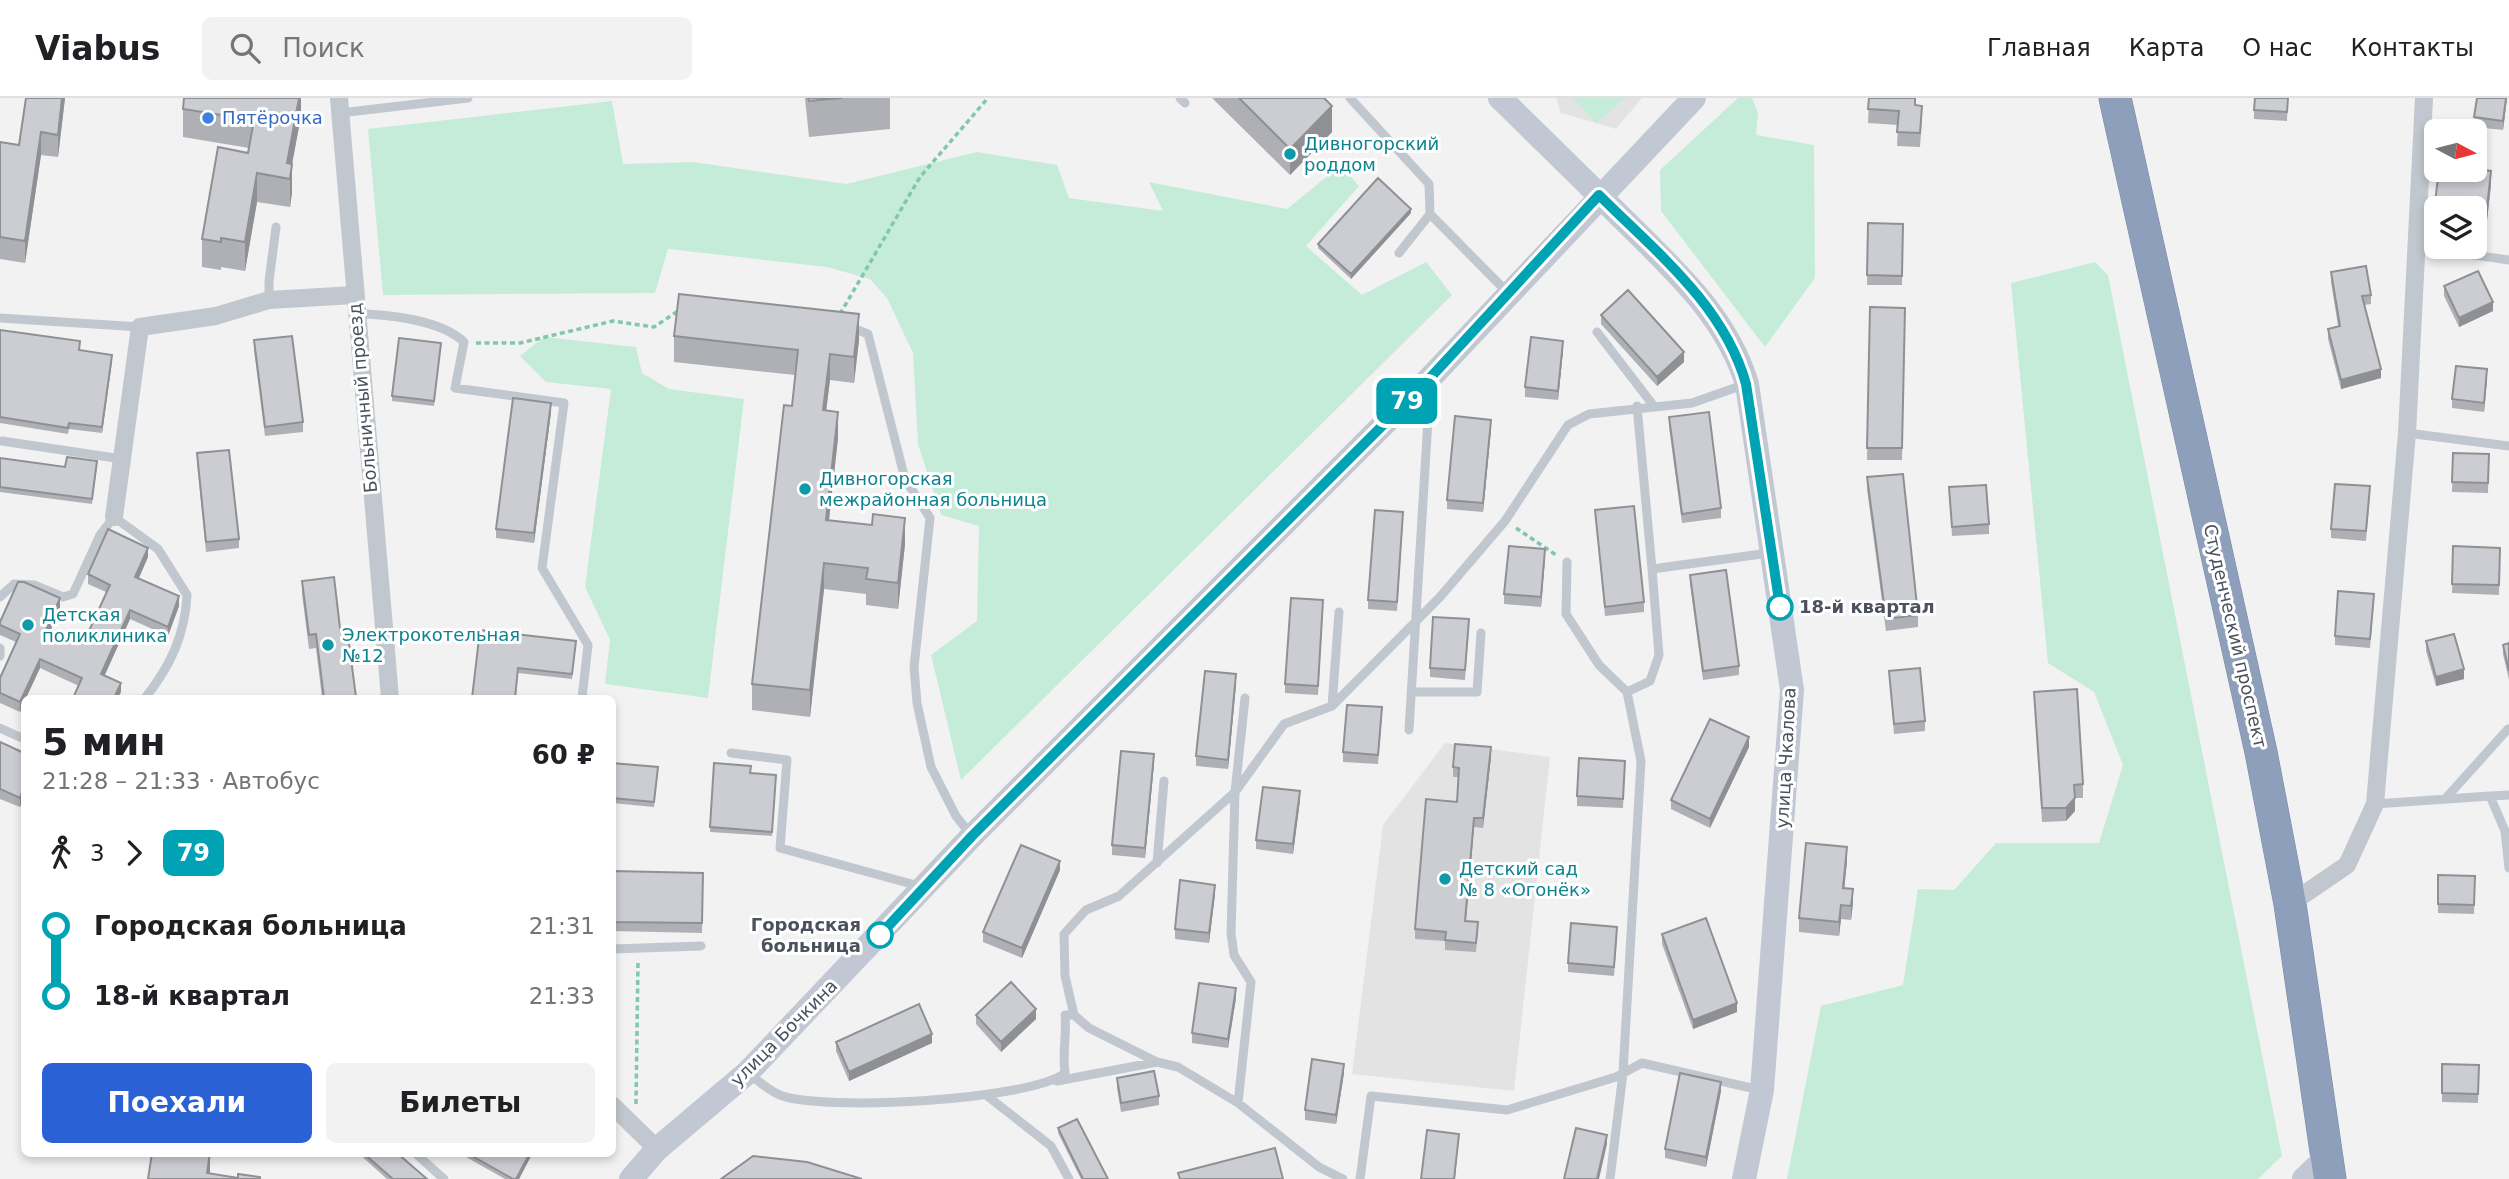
<!DOCTYPE html>
<html lang="ru">
<head>
<meta charset="utf-8">
<style>
	:root { --surface:#fff; --page:#f2f2f2; --text:#202124; --muted:#757577; --line:#e0e0e0; --accent:#2a61d5 }
	body { margin:0; font-family:"DejaVu Sans",sans-serif; background:var(--page); color:var(--text); height:100vh; display:flex; flex-direction:column; font-size:26px; white-space:nowrap }
	* { box-sizing:border-box; margin:0 }
	p { font-size:23px; color:var(--muted) }
	.icon { flex:none; width:38px; height:38px; fill:none; stroke:currentColor; stroke-width:2; stroke-linecap:round; stroke-linejoin:round }
	.map { position:relative; flex:1; overflow:hidden }
	.panel { position:absolute; left:21px; top:597px; width:595px; height:462px; display:flex; flex-direction:column; background:var(--surface); border-radius:10px; box-shadow:0 4px 10px #0003 }
	.panel>* { flex:none }
	.badge { padding:0 14px; border-radius:10px; font-size:24px; line-height:46px }
	.needle { width:46px; rotate:97deg }
	.buttons { position:absolute; left:2424px; top:21px; display:grid; gap:14px }
	.buttons a { display:grid; place-items:center; width:63px; height:63px; border-radius:10px; background:var(--surface); box-shadow:0 4px 10px #0003; font-size:35px }
	.map>.badge { position:absolute; translate:-50% -50%; box-shadow:0 0 0 4px #fff }
	.legs { display:flex; align-items:center; gap:10px; height:77px; padding:0 21px; font-size:23px }
	.legs p { margin-inline-start:auto }
	.summary { display:flex; align-items:center; justify-content:space-between; height:119px; padding:0 21px }
	h1 { font-size:38px; font-weight:700; line-height:52px }
	.action { display:flex; gap:14px; margin-top:auto; padding:14px 21px }
	.action a { flex:1; height:80px; border-radius:10px; background:var(--accent); color:#fff; font-size:28px; font-weight:700; line-height:80px; text-align:center }
	.action a+a { background:var(--page); color:var(--text) }
	ul { padding:0 21px; list-style:none }
	li { display:flex; align-items:center; gap:24px; height:70px; font-size:26px }
	li i { display:grid; place-items:center; width:10px; height:100%; margin:0 9px; background:currentColor }
	li i::after { content:''; width:18px; height:18px; margin:-9px; border:5px solid; border-radius:50%; background:var(--surface) }
	li p { margin-inline-start:auto }
	li:first-child i { background:linear-gradient(#0000 50%,currentColor 0) }
	li:last-child i { background:linear-gradient(currentColor 50%,#0000 0) }
	header { display:flex; align-items:center; gap:42px; box-sizing:border-box; height:98px; padding:0 35px; background:var(--surface); border-bottom:2px solid var(--line) }
	header strong { font-size:33px }
	nav { display:flex; gap:38px; margin-inline-start:auto; font-size:24px }
	.search { width:490px; height:63px; background:var(--page); display:flex; align-items:center; gap:18px; box-sizing:border-box; padding:0 24px; border-radius:10px; color:var(--muted); font-size:26px }
	.map>svg:first-child { display:block }
	.education { fill:#e4e3e3 }
	.green { fill:#c5ecd9 }
	.lines { fill:none; stroke-linecap:round; stroke-linejoin:round }
	.highway-casing { stroke:#798aa7; stroke-width:33 }
	.path { stroke:#80c7ac; stroke-width:3.5; stroke-dasharray:5 3.5; stroke-linecap:butt }
	.lane { stroke:#c1c7ce; stroke-width:9 }
	.street { stroke:#c1c7ce; stroke-width:18 }
	.secondary { stroke:#c1c8d3; stroke-width:24 }
	.highway { stroke:#8e9fbb; stroke-width:32 }
	.wall { fill:#afb0b5 }
	.shaded-wall { fill:#8f9094 }
	.building { fill:#cccdd3; stroke:#8f9094; stroke-width:2 }
	.line-1-casing { stroke:#fff; stroke-width:16 }
	.line-1 { stroke:#00a3b4; stroke-width:10 }
	.shop-dot { fill:#3f7fe0; stroke:#fff; stroke-width:2.5 }
	.culture-dot { fill:#0f9aa8; stroke:#fff; stroke-width:2.5 }
	.stop-1-dot { fill:#fff; stroke:#00a3b4; stroke-width:3.5 }
	.labels { text-anchor:middle; stroke-width:6; stroke-linejoin:round; paint-order:stroke }
	.shop-label { font-size:18px; fill:#366cbe; stroke:#fff; text-anchor:start }
	.culture-label { font-size:18px; fill:#0d838f; stroke:#fff; text-anchor:start }
	.street-label { font-size:18px; fill:#4b525d; stroke:#fff }
	.stop-label { font-size:18px; font-weight:bold; fill:#4b525d; stroke:#fff; text-anchor:start }
</style>
</head>
<body>
<header>
<strong>Viabus</strong>
<div class="search"><svg class="icon" aria-label="search" viewBox="0 0 24 24"><circle cx="10" cy="10" r="6"/><path d="M15 15l6 6"/></svg>Поиск</div>
<nav><a>Главная</a><a>Карта</a><a>О нас</a><a>Контакты</a></nav>
</header>
<div class="map">
<svg width="2509" height="1081" viewBox="0 0 2509 1081">
	<rect width="100%" height="100%" fill="#f3f2f2"/>
	<path class="education" d="M1556 0H1642L1616 31 1561 15Z
		M1445 645 1550 659 1514 993 1352 976 1383 727Z"/>
	<path class="green" d="M1573 0H1625L1596 25Z
		M1738 0H1752L1758 15 1756 37 1814 47 1815 180 1765 249 1661 113 1660 72Z
		M612 3 623 66 693 64 846 86 977 54 1057 67 1069 100 1163 113 1149 84 1287 111 1341 67 1359 88 1306 148 1362 197 1426 164 1452 197 961 682 931 557 977 523 979 428 941 417 918 346 913 255 887 200 870 181 827 169 668 151 655 195 383 197 368 31Z
		M2095 164 2108 177 2282 1058 2258 1081H1787L1821 908 1903 887 1918 791 1954 792 1996 745H2099L2123 667 2094 594 2048 565 2011 185Z
		M544 239 636 249 642 275 669 291 744 301 708 600 605 586 610 542 585 489 611 291 546 284 520 258Z"/>
	<g class="lines">
		<defs>
			<path id="highway" d="M2115 0 2261 654 2290 806 2330 1081"/>
		</defs>
		<use href="#highway" class="highway-casing"/>
		<path class="path" d="M840 216 920 79 988 0
			M476 245H520L613 223 654 229 681 211
			M1516 430 1556 457
			M636 1006 638 863"/>
		<path class="lane" d="M1180 0 1185 5
			M1350 0 1429 86 1430 116 1508 195
			M340 15 468 0
			M2418 149 2509 162
			M1399 155 1430 116
			M269 202V183L276 129
			M356 216C388 216 441 222 464 244L455 290 564 305 542 470 588 547 582 600
			M0 220 140 229
			M850 229 868 236 905 381 930 420 914 569 917 605 931 669 956 718 971 737
			M1597 234 1653 307
			M1637 308 1652 471
			M2407 335 2509 348
			M2 343 122 361
			M1567 464 1566 516 1599 567 1627 594
			M0 499 14 486 34 487 63 499 73 496 100 437 114 419 158 451 187 497C185 537 170 569 145 600
			M0 550V558
			M1411 594H1477L1481 535
			M1332 608 1339 514
			M0 630 24 641
			M1409 632 1430 289
			M731 655 787 662 780 750 919 788
			M2490 698 2509 697
			M2446 700 2508 631
			M2375 706 2490 698 2505 733 2509 770
			M1157 765 1164 683
			M612 851 701 848
			M1074 917 1089 930 1157 964 1178 969 1238 1005 1319 1069 1343 1081
			M749 976C759 983 769 993 780 997 823 1014 1031 1002 1065 975 1062 955 1067 937 1065 917H1074L1065 878 1064 836 1086 812 1119 798 1235 694 1284 626 1332 608 1440 499 1505 423 1568 327 1589 316 1692 305 1746 286
			M1057 983 1157 964
			M986 997 1051 1048 1069 1081
			M1238 1005 1251 884 1234 857 1231 835 1235 694 1245 600
			M415 1055 444 1081
			M1360 1081 1371 998 1507 1012 1616 979 1642 965 1760 992
			M1610 1081 1623 975 1641 663 1627 594 1650 583 1659 557 1652 471 1769 455"/>
		<path class="street" d="M339 0 390 600
			M114 419 140 229 216 218 269 202 354 197
			M2290 806 2347 767 2375 706 2407 335 2424 0
			M612 1007 657 1051"/>
		<path class="secondary" d="M1500 0C1541 40 1582 80 1623 121 1672 170 1726 217 1747 286L1792 592 1762 992 1744 1081
			M631 1081 657 1051 747 975 972 738 1430 280 1694 0
			M2304 1081 2328 1058"/>
		<use href="#highway" class="highway"/>
	</g>
	<path class="wall" d="M65 0 58 59 41 57 25 165 0 161V44L19 47Z
		M301 0V18L292 66V94L290 109 257 104 245 173 221 169V172L202 169V141L248 55 249 50 183 39V11Z
		M805 0H890V31L809 39Z
		M1212 0H1324L1332 34 1290 77Z
		M1869 0 1916 7 1922 21 1920 49 1897 48 1898 27 1868 25Z
		M2288 0 2287 23 2254 21V12Z
		M2477 0H2507L2503 32 2474 29Z
		M2474 71 2491 73V87L2486 131 2474 130V110H2436V126L2434 125V112L2439 72Z
		M1411 115 1351 181 1318 150V146Z
		M1868 125 1903 126 1902 187H1867Z
		M2331 174 2371 197V206L2364 207 2381 280 2341 291 2328 241V231L2338 228 2331 184Z
		M2444 188 2493 213 2459 229 2444 198Z
		M1870 209 1905 210 1902 362H1867Z
		M1601 217 1684 264 1657 288 1601 226Z
		M0 232 80 252 112 263 102 335 69 331 68 336 0 325Z
		M674 238 859 242 854 285 830 282 826 312 838 340 829 422 905 446 898 511 866 507V496L824 491 810 619 752 612V586L792 308 795 277 674 264Z
		M254 242 303 324V334L265 338 254 252Z
		M441 250 434 308 392 303V298Z
		M1563 252 1558 302 1525 299V289Z
		M2487 281 2484 314 2452 310V301Z
		M551 314 534 445 496 440V431Z
		M1669 319 1721 410V420L1682 425 1669 329Z
		M1491 331 1483 414 1447 411V402Z
		M197 355 239 441V450L206 454 197 365Z
		M2453 355 2489 356 2488 395 2452 394Z
		M0 360 65 369 97 368 92 406 0 394Z
		M1867 379 1918 517V529L1886 533 1867 391Z
		M1949 389 1989 426V436L1952 438Z
		M2370 398 2366 443 2331 440V431Z
		M1595 412 1644 504V514L1605 518Z
		M1403 424 1397 513 1368 511V502Z
		M2453 448 2500 450 2499 497 2452 495Z
		M148 459 139 480 179 508 168 538 130 521 105 577 121 594 79 588 40 570 26 600H24V604L20 614 0 605V580L16 544 0 537V524L60 510 51 532 83 546 106 494 88 486V476Z
		M1545 460 1541 509 1504 506V496Z
		M1690 477 1739 568V577L1703 582 1690 486Z
		M302 483 340 530H347L356 600H322L316 550 309 551 302 496Z
		M2374 505 2370 550 2335 547V538Z
		M1323 512 1318 597 1285 595V586Z
		M1469 531 1465 582 1430 579V570Z
		M480 532 576 547 572 581 518 575 516 600H472Z
		M2426 543 2464 581 2436 588 2426 553Z
		M2509 545V582L2503 556V547Z
		M1889 573 1925 623V633L1894 636Z
		M1236 586 1228 671 1196 668V658Z
		M2034 594 2083 686V700H2075V713L2066 723 2042 724Z
		M1382 619 1378 666 1343 664V654Z
		M0 644 24 655V698L20 709 0 701Z
		M1749 649 1710 730 1671 711V702Z
		M1491 659 1483 730 1474 729 1466 823 1478 833 1476 854 1445 852V843L1415 841V831L1457 704 1459 679H1453V669Z
		M1625 663 1623 710 1577 708V698Z
		M612 665 658 673 654 709 612 705Z
		M714 665 751 675 776 677 772 738 710 734Z
		M1154 665 1145 760 1112 757V747Z
		M1300 702 1293 756 1256 751V742Z
		M1847 763 1844 790 1853 805 1851 822 1841 821 1839 838 1799 834V820Z
		M1060 772 1022 860 983 844V834Z
		M612 773 703 775 702 835 612 833Z
		M2438 777 2475 778 2474 816 2438 815Z
		M1215 796 1209 845 1175 841V831Z
		M1662 836 1737 914 1693 931 1662 846Z
		M1617 839 1614 878 1568 874V865Z
		M1236 900 1228 950 1192 945V935Z
		M976 917 1036 921 1001 954 976 926Z
		M836 944 932 945 849 983 836 953Z
		M2442 966 2479 967 2478 1005 2442 1004Z
		M1344 975 1336 1026 1305 1022V1012Z
		M1117 980 1159 998V1007L1121 1014 1117 990Z
		M1721 993 1706 1069 1665 1060V1051Z
		M1058 1030 1108 1081H1081L1058 1035Z
		M358 1055H397L427 1081H387Z
		M459 1055H531V1058L519 1081H505Z"/>
	<path class="shaded-wall" d="M62 0H65L58 59V37Z
		M299 0H301V18L292 66V94L290 109V81L287 65Z
		M2506 0H2507L2503 32V23Z
		M1332 8V34L1290 77V51Z
		M41 34V57L25 165V143Z
		M2491 73V87L2486 131V118Z
		M257 75V104L245 173V144Z
		M1411 111V115L1351 181V176Z
		M2493 204V213L2459 229V220Z
		M859 216V242L854 285V259Z
		M1563 243V252L1558 302V293Z
		M1684 254V264L1657 288V279Z
		M830 256V282L823 338V312Z
		M112 257V263L102 335V329Z
		M2381 271V280L2341 291V282Z
		M2487 271V281L2484 314V305Z
		M551 305V314L534 445V435Z
		M838 314V340L826 448V422Z
		M1491 322V331L1483 414V405Z
		M905 420V446L898 511V485Z
		M148 450V459L135 488V479Z
		M1545 451V460L1541 509V499Z
		M824 465V491L810 619V592Z
		M179 498V508L168 538V529Z
		M60 500V510L47 540V530Z
		M130 512V521L101 585V576Z
		M40 561V570L26 600H24V604L20 614V604Z
		M2464 571V581L2436 588V579Z
		M1236 576V586L1228 671V662Z
		M121 585V594L118 600H114Z
		M1749 639V649L1710 730V721Z
		M1491 649V659L1483 730V720Z
		M1154 656V665L1145 760V750Z
		M24 689V698L20 709V700Z
		M1300 693V702L1293 756V746Z
		M2075 700V713L2066 723V710Z
		M1474 720V729L1465 832V823Z
		M1847 749V763L1843 804V790Z
		M1060 763V772L1022 860V850Z
		M1215 787V796L1209 845V835Z
		M1853 791V805L1851 822V808Z
		M1841 807V821L1839 838V824Z
		M1236 890V900L1228 950V941Z
		M1737 905V914L1693 931V922Z
		M1036 911V921L1001 954V944Z
		M932 936V945L849 983V974Z
		M1344 966V975L1336 1026V1017Z
		M1721 984V993L1706 1069V1059Z
		M1459 1036 1455 1081H1454Z
		M1607 1037V1046L1599 1081H1597Z
		M210 1055V1081L207 1075Z
		M530 1055H531V1058L519 1081H516Z"/>
	<path class="building" d="M26 0H62L58 37 41 34 25 143 0 139V44L19 47Z
		M184 0H299L287 65 292 66 290 81 257 75 245 144 221 140V144L202 141 218 49 248 55 254 22 183 11Z
		M808 0H842L809 3Z
		M1239 0H1324L1332 8 1290 51Z
		M1869 0H1915V7L1922 8 1920 35 1897 34 1899 13 1868 11Z
		M2255 0H2288L2287 14 2254 12Z
		M2477 0H2506L2503 23 2474 19Z
		M2474 71 2491 73 2486 118 2474 116V110H2436V112H2434L2439 72Z
		M1378 80 1411 111 1351 176 1318 146Z
		M1868 125 1903 126 1902 178 1867 177Z
		M2366 168 2371 197 2362 198 2381 271 2341 282 2328 231 2340 228 2331 174Z
		M2478 173 2493 204 2459 220 2444 188Z
		M1628 192 1684 254 1657 279 1601 217Z
		M679 196 859 216 854 259 830 256 823 312 838 314 826 422 872 427 873 416 905 420 898 485 866 481 868 470 824 465 810 592 752 586 784 307 792 308 798 252 674 238Z
		M1870 209 1905 210 1902 350H1867Z
		M0 232 80 243 79 252 112 257 102 329 69 325 68 330 0 319Z
		M292 238 303 324 265 329 254 242Z
		M1531 239 1563 243 1558 293 1525 289Z
		M399 240 441 245 434 303 392 298Z
		M2456 268 2487 271 2484 305 2452 301Z
		M513 300 551 305 534 435 496 431Z
		M1709 314 1721 410 1682 416 1669 319Z
		M1455 318 1491 322 1483 405 1447 402Z
		M229 352 239 441 206 444 197 355Z
		M2453 355 2489 356 2488 385 2452 384Z
		M67 359 97 363 92 401 0 389V360L65 369Z
		M1903 376 1918 517 1886 521 1867 379Z
		M2335 386 2370 388 2366 433 2331 431Z
		M1986 387 1989 426 1952 429 1949 389Z
		M1634 408 1644 504 1605 509 1595 412Z
		M1375 412 1403 414 1397 504 1368 502Z
		M108 431 148 450 135 479 179 498 168 529 130 512 101 576 121 585 114 600H73L82 580 40 561 20 604 0 595V580L20 536 0 527V524L18 484H24L60 500 47 530 83 546 110 487 88 476Z
		M1509 448 1545 451 1541 499 1504 496Z
		M2453 448 2500 450 2499 487 2452 486Z
		M1726 472 1739 568 1703 573 1690 477Z
		M334 479 340 530H347L356 599 346 600H324L316 536 309 537 302 483Z
		M2338 493 2374 496 2370 541 2335 538Z
		M1291 500 1323 502 1318 588 1285 586Z
		M1433 519 1469 521 1465 572 1430 570Z
		M480 532 576 543 572 576 518 570 515 600H472Z
		M2454 536 2464 571 2436 579 2426 543Z
		M2509 545V573L2503 547Z
		M1920 570 1925 623 1894 626 1889 573Z
		M1205 573 1236 576 1228 662 1196 658Z
		M2077 591 2083 686 2074 687 2075 700 2066 710H2042L2034 594Z
		M1347 607 1382 609 1378 657 1343 654Z
		M1710 621 1749 639 1710 721 1671 702Z
		M0 644 24 655V689L20 700 0 691Z
		M1455 646 1491 649 1483 720H1474L1465 823 1478 824 1476 845 1445 842 1446 834 1415 831 1426 701 1457 704 1459 670 1453 669Z
		M1121 653 1154 656 1145 750 1112 747Z
		M1579 660 1625 663 1623 701 1577 698Z
		M612 665 658 669 654 704 612 700Z
		M714 665 751 668 750 675 776 677 772 734 710 729Z
		M1263 689 1300 693 1293 746 1256 742Z
		M1806 745 1847 749 1843 790 1853 791 1851 808 1841 807 1839 824 1799 820Z
		M1021 747 1060 763 1022 850 983 834Z
		M612 773 703 775 702 825 612 824Z
		M2438 777 2475 778 2474 807 2438 806Z
		M1180 782 1215 787 1209 835 1175 831Z
		M1706 820 1737 905 1693 922 1662 836Z
		M1571 825 1617 829 1614 869 1568 865Z
		M1011 884 1036 911 1001 944 976 917Z
		M1199 885 1236 890 1228 941 1192 935Z
		M919 906 932 936 849 974 836 944Z
		M1312 961 1344 966 1336 1017 1305 1012Z
		M2442 966 2479 967 2478 996 2442 995Z
		M1154 973 1159 998 1121 1005 1117 980Z
		M1680 975 1721 984 1706 1059 1665 1051Z
		M1077 1021 1108 1081H1083L1058 1030Z
		M1576 1030 1607 1037 1597 1081H1564Z
		M1427 1032 1459 1036 1454 1081H1421Z
		M1275 1050 1283 1081H1180L1178 1075Z
		M152 1055H171L189 1058V1055H210L207 1075 238 1080V1076L260 1079V1081H148Z
		M363 1055H397L427 1081H393Z
		M467 1055H530L516 1081H513Z
		M753 1058 807 1064 862 1081H721Z"/>
	<g class="lines">
		<defs>
			<path id="line-1" d="M880 837 972 738 1430 280 1599 97C1655 153 1724 207 1746 286L1780 509"/>
		</defs>
		<use href="#line-1" class="line-1-casing"/>
		<use href="#line-1" class="line-1"/>
	</g>
	<circle class="shop-dot" cx="208" cy="20" r="7"/>
	<g class="culture-dot">
		<circle cx="1290" cy="56" r="7"/>
		<circle cx="805" cy="391" r="7"/>
		<circle cx="28" cy="527" r="7"/>
		<circle cx="328" cy="547" r="7"/>
		<circle cx="1445" cy="781" r="7"/>
	</g>
	<g class="stop-1-dot">
		<circle cx="1780" cy="509" r="12"/>
		<circle cx="880" cy="837" r="12"/>
	</g>
	<g class="labels">
		<g class="shop-label">
			<text x="222" y="26">Пятёрочка</text>
		</g>
		<g class="culture-label">
			<text x="1304" y="52">Дивногорский<tspan x="1304" dy="21">роддом</tspan></text>
			<text x="819" y="387">Дивногорская<tspan x="819" dy="21">межрайонная больница</tspan></text>
			<text x="42" y="523">Детская<tspan x="42" dy="21">поликлиника</tspan></text>
			<text x="342" y="543">Электрокотельная<tspan x="342" dy="21">№12</tspan></text>
			<text x="1459" y="777">Детский сад<tspan x="1459" dy="21">№ 8 «Огонёк»</tspan></text>
		</g>
		<g class="street-label">
			<text transform="translate(363 300) rotate(-95)" y="6">Больничный проезд</text>
			<text transform="translate(2235 538) rotate(77)" y="6">Студенческий проспект</text>
			<text transform="translate(1786 660) rotate(-87)" y="6">улица Чкалова</text>
			<text transform="translate(784 935) rotate(-45)" y="6">улица Бочкина</text>
		</g>
		<g class="stop-label">
			<text x="1799" y="515">18-й квартал</text>
			<text x="861" y="833" text-anchor="end">Городская<tspan x="861" dy="21">больница</tspan></text>
		</g>
	</g>
</svg>
<div class="buttons">
<a><svg class="needle" viewBox="-14 -14 28 28"><path d="M0-13l5 13h-10z" fill="#e53935"/><path d="M0 13l5-13h-10z" fill="#757577"/></svg></a>
<a><svg class="icon" aria-label="layers" viewBox="0 0 24 24"><path d="M12 4l9 5-9 5-9-5zM3 14l9 5 9-5"/></svg></a>
</div>
<b class="badge" style="left:1407px;top:303px;background:#00a3b4;color:#fff">79</b>
<section class="panel">
<div class="summary"><div><h1>5 мин</h1><p>21:28 – 21:33 · Автобус</p></div><b>60 ₽</b></div>
<div class="legs"><svg class="icon" aria-label="walk" viewBox="0 0 24 24"><circle cx="13" cy="4" r="2"/><path d="M13 8l-2 6 4 7M11 14l-3 7M7 12l3-4h3l4 4"/></svg>3<svg class="icon" aria-label="forward" viewBox="0 0 24 24"><path d="M9 5l7 7-7 7"/></svg><b class="badge" style="background:#00a3b4;color:#fff">79</b></div>
<ul>
<li><i style="color:#00a3b4"></i><b>Городская больница</b><p>21:31</p></li>
<li><i style="color:#00a3b4"></i><b>18-й квартал</b><p>21:33</p></li>
</ul>
<div class="action"><a>Поехали</a><a>Билеты</a></div>
</section>
</div>
</body>
</html>
